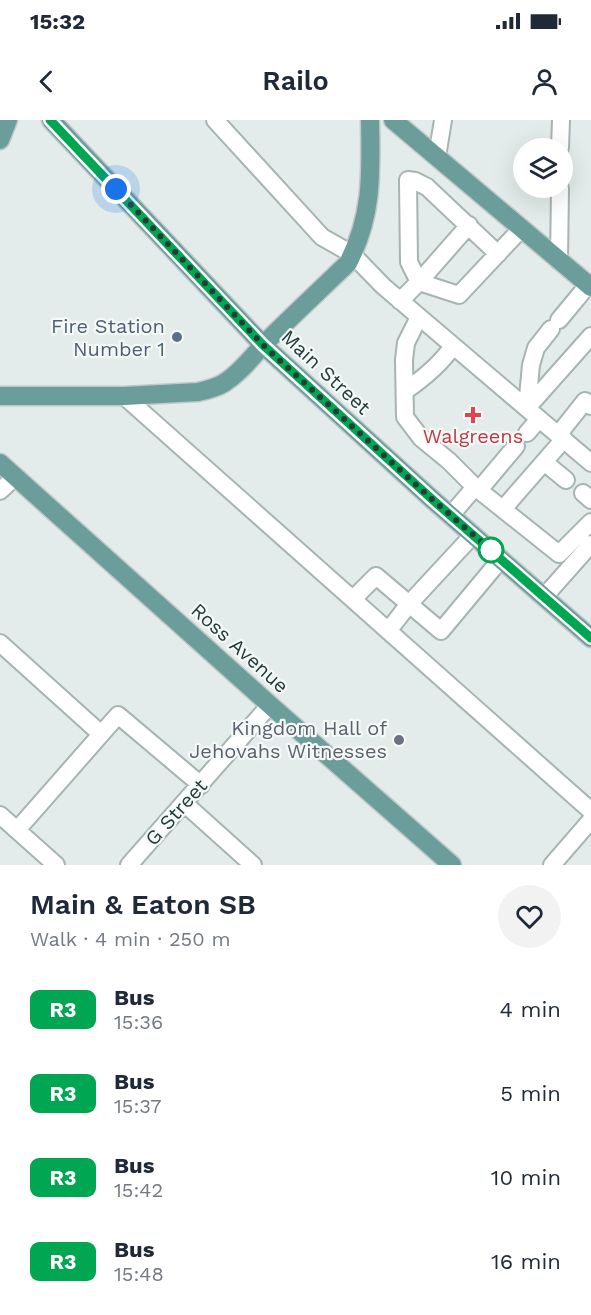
<!DOCTYPE html>
<html lang="en">
<head>
<meta charset="utf-8">
<style>
	:root { --surface:#fff; --page:#f2f2f3; --text:#1f2937; --muted:#747a83 }
	body { margin:0; font-family:"Work Sans",sans-serif; background:var(--page); color:var(--text); height:100vh; display:flex; flex-direction:column; font-size:22px; white-space:nowrap }
	* { box-sizing:border-box; margin:0 }
	p { font-size:20px; color:var(--muted) }
	.icon { flex:none; width:33px; height:33px; fill:none; stroke:currentColor; stroke-width:2; stroke-linecap:round; stroke-linejoin:round }
	.map { position:relative; height:745px; overflow:hidden }
	.details { display:flex; flex-direction:column; background:var(--surface); flex:1 }
	.details>* { flex:none }
	.badge { padding:0 12px; border-radius:9px; font-size:21px; line-height:39px }
	.fabs { position:absolute; left:513px; top:18px; display:grid; gap:12px }
	.fabs a { display:grid; place-items:center; width:60px; height:60px; border-radius:50%; background:var(--surface); box-shadow:0 6px 24px #0002; font-size:30px }
	.you { position:absolute; width:30px; height:30px; margin:-15px; border:4px solid #fff; border-radius:50%; background:#1a73e8; box-shadow:0 0 0 9px #1a73e833 }
	.map>.badge { position:absolute; translate:-50% -50%; box-shadow:0 0 0 3px #fff }
	.round { display:grid; place-items:center; flex:none; width:63px; height:63px; border-radius:32px; background:var(--page) }
	.head { display:flex; align-items:center; justify-content:space-between; height:102px; padding:0 30px }
	h1 { font-size:28px; font-weight:600; line-height:45px }
	ul { padding:0; list-style:none }
	li { display:flex; align-items:center; gap:18px; height:84px; padding:0 30px }
	li div { flex:1 }
	li b { display:block; font-size:22px }
	li em { font-style:normal }
	li .badge { min-width:66px; font-weight:700; text-align:center }
	.status { display:flex; justify-content:space-between; align-items:center; height:42px; padding:0 30px; background:var(--surface); direction:ltr }
	.status svg { height:16px; fill:currentColor }
	header { display:flex; justify-content:space-between; align-items:center; height:78px; padding:0 30px; background:var(--surface); font-size:27px; font-weight:600 }
	.map>svg:first-child { display:block }
	.lines { fill:none; stroke-linecap:round; stroke-linejoin:round }
	.minor-casing { stroke:#a6b4b2; stroke-width:20 }
	.major-casing { stroke:#c2c8c8; stroke-width:21 }
	.minor { stroke:#fff; stroke-width:16 }
	.major { stroke:#6b9e9b; stroke-width:18 }
	.line-casing { stroke:#fff; stroke-width:14 }
	.line { stroke:#00a651; stroke-width:9 }
	.walk { stroke:#243c3a; stroke-width:6; stroke-dasharray:0 10.8 }
	.service-dot { fill:#5c6f8a; stroke:#f4f9f7; stroke-width:2 }
	.health-dot { fill:#e0444e; stroke:#f4f9f7; stroke-width:2 }
	.stop-dot { fill:#fff; stroke:#00a651; stroke-width:3 }
	.worship-dot { fill:#6b7280; stroke:#f4f9f7; stroke-width:2 }
	.labels { text-anchor:middle; stroke-width:4.5; stroke-linejoin:round; paint-order:stroke }
	.service-label { font-size:20px; fill:#4e5e75; stroke:#f4f9f7; text-anchor:end }
	.street-label { font-size:20px; fill:#243c3a; stroke:#f4f9f7 }
	.health-label { font-size:20px; fill:#be3a42; stroke:#f4f9f7 }
	.worship-label { font-size:20px; fill:#5b616d; stroke:#f4f9f7; text-anchor:end }
</style>
</head>
<body>
<div class="status"><b>15:32</b><svg viewBox="0 0 49 12"><path d="M0 12V9h3v3zM5 12V6h3v6zM10 12V3h3v9zM15 12V0h3v12zM26 1h20v11H26zM47 4h2v5h-2z"/></svg></div>
<header><svg class="icon" aria-label="back" viewBox="0 0 24 24"><path d="M15 5l-7 7 7 7"/></svg>Railo<svg class="icon" aria-label="person" viewBox="0 0 24 24"><circle cx="12" cy="8" r="4"/><path d="M4 21q1-7 8-7t8 7"/></svg></header>
<div class="map">
<svg width="591" height="745" viewBox="0 0 591 745">
	<rect width="100%" height="100%" fill="#e3ecea"/>
	<g class="lines">
		<defs>
			<path id="minor" d="M215 0 322 117 352 134 383 166 591 343
				M560 28 561 0
				M437 37 443 0
				M498 134 427 67 415 61 408 60 409 142 419 162 459 175 521 109
				M559 141 560 68
				M400 181 419 162 469 105
				M419 197 406 223 404 240 405 297 421 318 449 341 475 367 451 395
				M559 200 588 165
				M405 271C424 258 440 245 453 226
				M124 276 591 691
				M527 287 531 245 536 228 551 209
				M527 288 591 216
				M527 313 539 299
				M558 315 585 281 591 286
				M544 342 566 360
				M475 367 559 434 591 402
				M479 370 516 326
				M0 371 15 357
				M583 373 591 380
				M503 389 564 319
				M544 477 591 424
				M353 479 376 456 441 511 501 439
				M388 511 409 484 473 415
				M0 523 101 614
				M184 683 253 745
				M0 695 56 745
				M17 710 118 595 201 665
				M129 745 270 585
				M552 745 591 700"/>
			<path id="major" d="M51 0 263 225 434 381 591 518
				M393 0 591 167
				M0 20 8 0
				M0 276H124L198 272C207 270 216 268 224 263 240 253 251 238 264 224 291 197 320 170 348 143 373 95 371 53 370 0
				M0 343 270 585 452 745"/>
		</defs>
		<use href="#minor" class="minor-casing"/>
		<use href="#major" class="major-casing"/>
		<use href="#minor" class="minor"/>
		<use href="#major" class="major"/>
	</g>
	<g class="lines">
		<defs>
			<path id="line" d="M50 0 263 225 434 381 591 518"/>
		</defs>
		<use href="#line" class="line-casing"/>
		<use href="#line" class="line"/>
		<path class="walk" d="M116 69 263 225 434 381 491 430"/>
	</g>
	<circle class="service-dot" cx="177" cy="217" r="6"/>
	<path class="health-dot" d="M470 286h6v6h6v6h-6v6h-6v-6h-6v-6h6z"/>
	<circle class="stop-dot" cx="491" cy="430" r="12"/>
	<circle class="worship-dot" cx="399" cy="620" r="6"/>
	<g class="labels">
		<g class="service-label">
			<text x="165" y="213">Fire Station<tspan x="165" dy="23">Number 1</tspan></text>
		</g>
		<g class="street-label">
			<text transform="translate(326 252) rotate(43)" y="7">Main Street</text>
			<text transform="translate(240 528) rotate(42)" y="7">Ross Avenue</text>
			<text transform="translate(176 692) rotate(-48)" y="7">G Street</text>
		</g>
		<g class="health-label">
			<text x="473" y="323">Walgreens</text>
		</g>
		<g class="worship-label">
			<text x="387" y="615">Kingdom Hall of<tspan x="387" dy="23">Jehovahs Witnesses</tspan></text>
		</g>
	</g>
</svg>
<div class="fabs">
<a><svg class="icon" aria-label="layers" viewBox="0 0 24 24"><path d="M12 4l9 5-9 5-9-5zM3 14l9 5 9-5"/></svg></a>
</div>
<div class="you" style="left:116px;top:69px"></div>
</div>
<section class="details">
<div class="head"><div><h1>Main &amp; Eaton SB</h1><p>Walk · 4 min · 250 m</p></div><a class="round"><svg class="icon" aria-label="heart" viewBox="0 0 24 24"><path d="M12 20l-8-8c-3-5 5-10 8-4 3-6 11-1 8 4z"/></svg></a></div>
<ul>
<li><span class="badge" style="background:#00a651;color:#fff">R3</span><div><b>Bus</b><p>15:36</p></div><em>4 min</em></li>
<li><span class="badge" style="background:#00a651;color:#fff">R3</span><div><b>Bus</b><p>15:37</p></div><em>5 min</em></li>
<li><span class="badge" style="background:#00a651;color:#fff">R3</span><div><b>Bus</b><p>15:42</p></div><em>10 min</em></li>
<li><span class="badge" style="background:#00a651;color:#fff">R3</span><div><b>Bus</b><p>15:48</p></div><em>16 min</em></li>
</ul>
</section>
</body>
</html>
